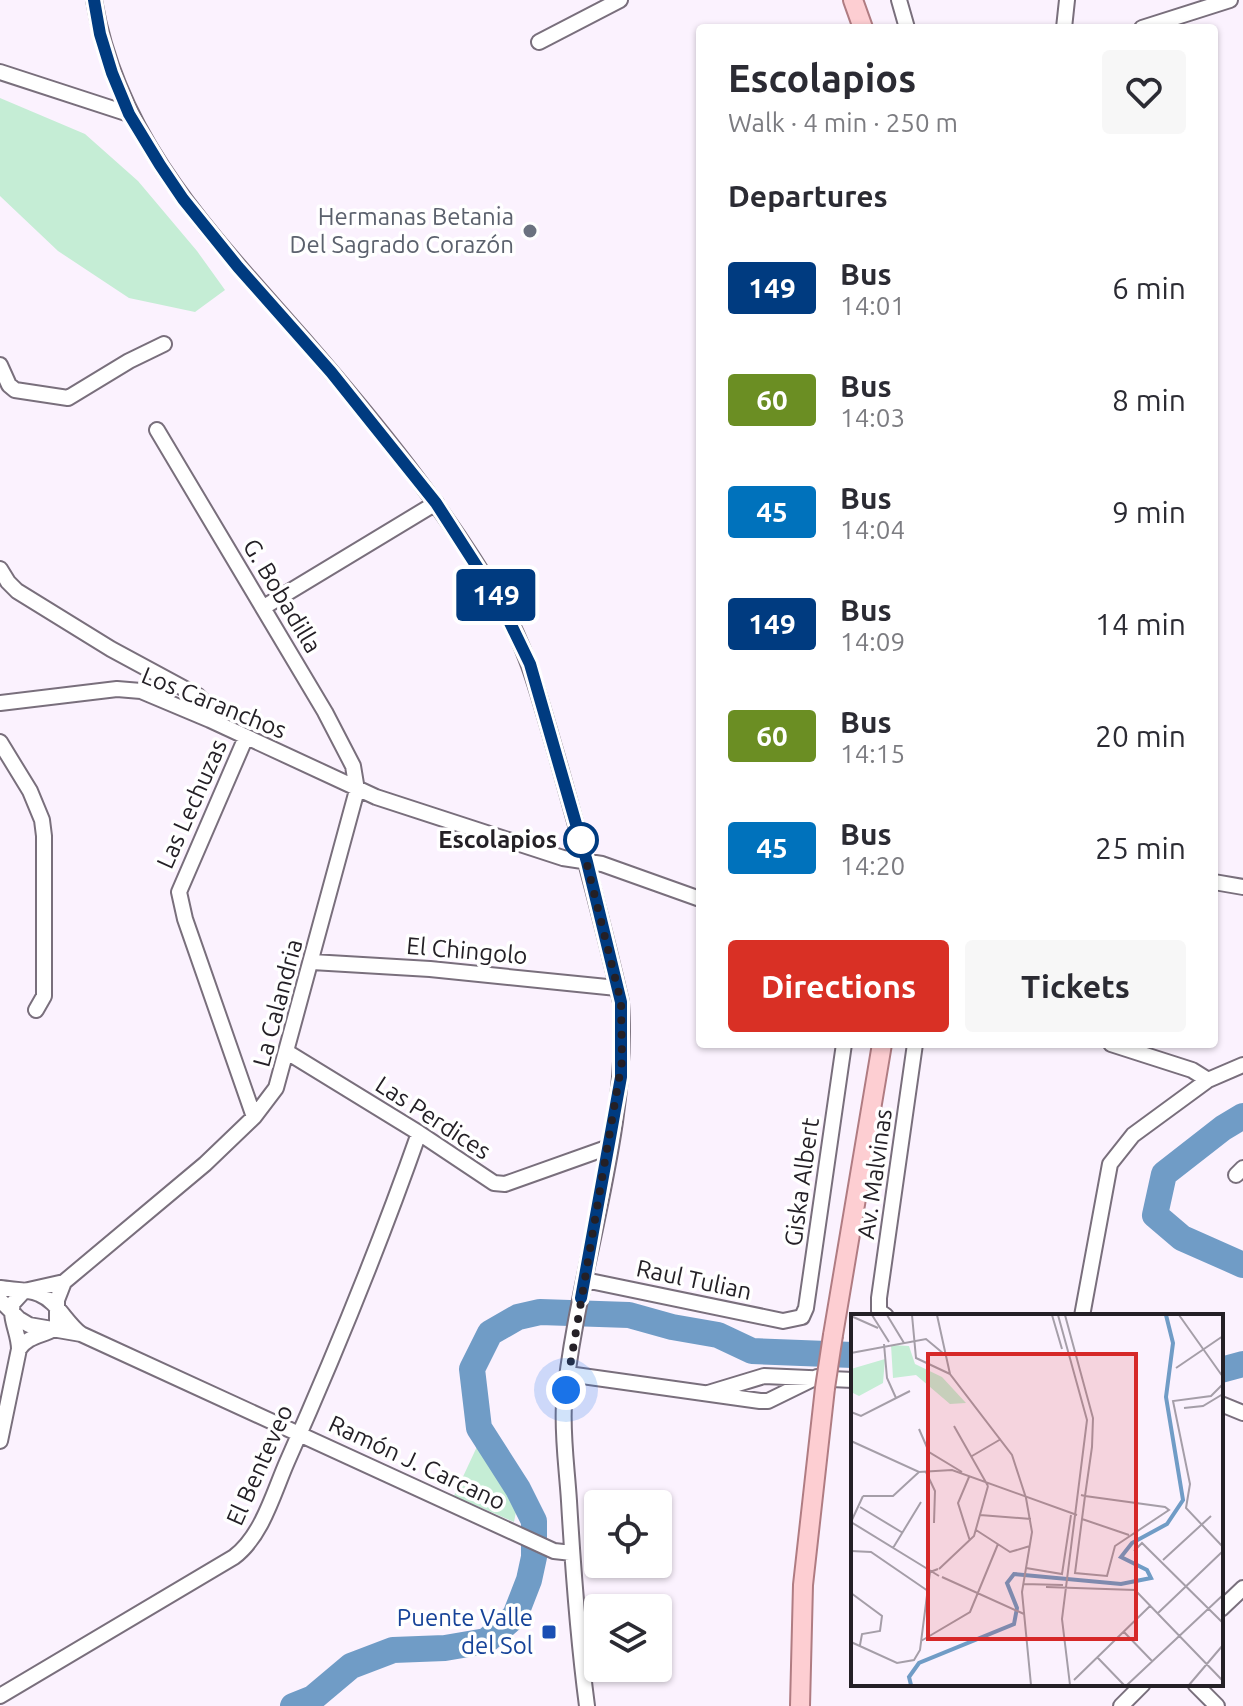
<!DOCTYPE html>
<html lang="en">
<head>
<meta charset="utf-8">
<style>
	:root { --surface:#fff; --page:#f7f7f7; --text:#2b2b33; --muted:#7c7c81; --accent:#d93025 }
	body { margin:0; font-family:Ubuntu,sans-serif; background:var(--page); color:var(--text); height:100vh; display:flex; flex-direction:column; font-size:30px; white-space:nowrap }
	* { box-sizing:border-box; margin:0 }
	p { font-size:26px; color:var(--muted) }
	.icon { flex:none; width:44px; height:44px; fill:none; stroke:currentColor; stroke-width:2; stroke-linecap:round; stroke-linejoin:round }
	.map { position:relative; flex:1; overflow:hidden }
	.drawer { position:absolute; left:696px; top:24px; width:522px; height:1024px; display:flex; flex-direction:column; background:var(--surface); border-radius:8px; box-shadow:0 2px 6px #0004 }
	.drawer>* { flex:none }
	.badge { padding:0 16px; border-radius:6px; font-size:28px; line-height:52px }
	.buttons { position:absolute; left:584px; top:1490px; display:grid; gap:16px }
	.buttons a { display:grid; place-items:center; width:88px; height:88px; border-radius:8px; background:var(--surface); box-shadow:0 2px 6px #0004; font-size:40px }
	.you { position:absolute; width:40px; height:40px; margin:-20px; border:6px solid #fff; border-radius:50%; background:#1a73e8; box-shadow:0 0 0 12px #1a73e833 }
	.map>.badge { position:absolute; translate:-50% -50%; box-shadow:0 0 0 4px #fff }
	h2 { padding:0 32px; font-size:30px; line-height:72px }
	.round { display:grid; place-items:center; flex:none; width:84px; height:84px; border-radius:8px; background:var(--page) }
	.head { display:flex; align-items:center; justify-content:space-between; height:136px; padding:0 32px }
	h1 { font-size:38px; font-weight:700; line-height:60px }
	.button { display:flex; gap:16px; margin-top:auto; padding:16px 32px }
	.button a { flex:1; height:92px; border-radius:8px; background:var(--accent); color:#fff; font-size:32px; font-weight:700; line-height:92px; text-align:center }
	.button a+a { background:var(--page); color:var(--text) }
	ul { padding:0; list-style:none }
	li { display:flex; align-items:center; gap:24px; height:112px; padding:0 32px }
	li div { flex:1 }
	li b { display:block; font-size:30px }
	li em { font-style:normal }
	li .badge { min-width:88px; font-weight:700; text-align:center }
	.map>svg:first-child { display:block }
	.green { fill:#c5edd5 }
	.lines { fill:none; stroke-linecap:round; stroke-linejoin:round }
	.river { stroke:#709cc6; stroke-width:26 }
	.minor-casing { stroke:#796f7c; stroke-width:18 }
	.major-casing { stroke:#b07c82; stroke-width:22 }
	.minor { stroke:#fff; stroke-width:14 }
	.major { stroke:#fdced2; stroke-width:18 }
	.major-bridge-casing { stroke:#b07c82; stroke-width:22; stroke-linecap:butt }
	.major-bridge { stroke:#fdced2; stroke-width:18 }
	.line-casing { stroke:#fff; stroke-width:18 }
	.line { stroke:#003b80; stroke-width:12 }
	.walk { stroke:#242026; stroke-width:8; stroke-dasharray:0 14.4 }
	.worship-dot { fill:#6b7280; stroke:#fff; stroke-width:3 }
	.stop-dot { fill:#fff; stroke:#003b80; stroke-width:4 }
	.transit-dot { fill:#1a4fb4; stroke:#fff; stroke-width:3 }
	.labels { text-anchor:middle; stroke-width:7; stroke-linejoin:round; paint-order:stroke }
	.worship-label { font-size:24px; fill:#5b616d; stroke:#fff; text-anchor:end }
	.street-label { font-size:24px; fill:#242026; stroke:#fff }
	.stop-label { font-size:24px; font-weight:bold; fill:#242026; stroke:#fff; text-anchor:end }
	.transit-label { font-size:24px; fill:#164399; stroke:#fff; text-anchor:end }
	.inset-river { fill:none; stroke:#709cc6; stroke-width:4 }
	.inset-road { fill:none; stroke:#a59ea8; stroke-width:2 }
	.view { fill:#d62828; fill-opacity:0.15; stroke:#d62828; stroke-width:4 }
	.inset-edge { fill:none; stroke:#242026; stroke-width:4 }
</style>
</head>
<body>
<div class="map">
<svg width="1243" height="1706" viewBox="0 0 1243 1706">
	<rect width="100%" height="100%" fill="#fbf2fe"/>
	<path class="green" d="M0 98 85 134 138 181 197 251 225 290 195 312 129 298 58 251 0 196Z
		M481 1438 519 1497 514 1522 454 1496Z"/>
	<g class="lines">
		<path class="river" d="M1243 1116 1223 1128 1164 1174 1155 1215 1182 1238 1243 1265
			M1221 1370 1243 1364
			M293 1706 313 1698 351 1666 393 1650 445 1648 486 1641 515 1616 529 1580 534 1557V1521L518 1489 479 1428 472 1369 490 1333 518 1317 540 1312 629 1315 672 1327 718 1335 752 1351 853 1355"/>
		<defs>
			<path id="minor" d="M94 0C118 142 212 235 303 339 375 422 446 509 501 604 529 652 541 704 557 757 580 838 602 920 621 1002 630 1134 576 1272 564 1404 562 1435 567 1469 569 1501 573 1569 578 1638 587 1706
				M899 0 907 28
				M1064 28 1067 0
				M1142 28 1230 0
				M539 42 620 0
				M0 72 129 114
				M0 365 9 385 15 390 68 398 129 361 164 344
				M0 569 8 582 17 591 111 649 198 696 203 701 210 720
				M264 607 436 503
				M0 703 117 689 141 691 210 720 376 797 563 858 602 864 700 899
				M246 737 179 892 185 919 254 1117
				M0 742 30 791 42 820 44 836V996L36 1010
				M1214 882 1243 887
				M312 962 430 969 617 988
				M1111 1044 1192 1070 1208 1080
				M287 1052 419 1133 494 1183 505 1184 609 1147
				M1236 1175 1243 1168
				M585 1280 783 1321 802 1317 806 1308 844 1044
				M64 1282 205 1164 254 1117 276 1088 357 790 353 766 325 712 157 430
				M0 1288C12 1290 27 1289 39 1294 57 1301 66 1323 81 1334L29 1325 19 1319 0 1300
				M886 1316 879 1311V1298L915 1044
				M1082 1316 1110 1164 1133 1135 1208 1080 1243 1065
				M81 1334 554 1551 572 1553
				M568 1374 760 1401H768L817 1377
				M708 1393 764 1376 853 1380
				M1221 1404 1243 1413
				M0 1441 19 1349C19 1333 9 1319 13 1303L24 1291 64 1282 57 1300V1323L54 1329C41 1336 28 1336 19 1349
				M1221 1609 1243 1588
				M1195 1684 1217 1706
				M0 1696 234 1557C262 1536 273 1494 287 1462 335 1354 380 1244 419 1133
				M1121 1706 1143 1684"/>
			<path id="major" d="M853 0 863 28
				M833 1335 882 1044
				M800 1706 803 1585 825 1388"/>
		</defs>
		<use href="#minor" class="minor-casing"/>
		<use href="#major" class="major-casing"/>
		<use href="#minor" class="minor"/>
		<use href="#major" class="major"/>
		<defs>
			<path id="major-bridge" d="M825 1388 833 1335"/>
		</defs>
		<use href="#major-bridge" class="major-bridge-casing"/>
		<use href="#major-bridge" class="major-bridge"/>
	</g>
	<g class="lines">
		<defs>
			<path id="line" d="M94 0 100 34 112 73 129 114 160 165 183 199 238 267 331 372 436 503 501 604 530 664 587 862 621 1002V1077L581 1298"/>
		</defs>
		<use href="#line" class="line-casing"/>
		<use href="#line" class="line"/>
		<path class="walk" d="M566 1390 622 1061 621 1002 580 836 581 840"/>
	</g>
	<circle class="worship-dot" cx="530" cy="231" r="8"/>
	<circle class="stop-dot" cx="581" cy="840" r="16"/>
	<rect class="transit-dot" x="541" y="1624" width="16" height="16" rx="4"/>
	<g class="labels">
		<g class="worship-label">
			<text x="514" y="225">Hermanas Betania<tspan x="514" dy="28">Del Sagrado Corazón</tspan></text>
		</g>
		<g class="street-label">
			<text transform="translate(282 596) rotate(59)" y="8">G. Bobadilla</text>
			<text transform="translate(214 703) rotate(22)" y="8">Los Caranchos</text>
			<text transform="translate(192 804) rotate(-66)" y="8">Las Lechuzas</text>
			<text transform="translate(467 951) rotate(5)" y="8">El Chingolo</text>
			<text transform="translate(278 1003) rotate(-75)" y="8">La Calandria</text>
			<text transform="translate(433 1118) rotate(33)" y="8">Las Perdices</text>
			<text transform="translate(875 1174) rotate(-82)" y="8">Av. Malvinas</text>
			<text transform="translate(802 1182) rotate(-82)" y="8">Giska Albert</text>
			<text transform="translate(694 1280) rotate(12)" y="8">Raul Tulian</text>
			<text transform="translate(417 1463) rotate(25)" y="8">Ramón J. Carcano</text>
			<text transform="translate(260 1465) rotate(-66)" y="8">El Benteveo</text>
		</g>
		<g class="stop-label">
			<text x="557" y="848">Escolapios</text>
		</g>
		<g class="transit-label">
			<text x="533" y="1626">Puente Valle<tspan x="533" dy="28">del Sol</tspan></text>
		</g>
	</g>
	<g transform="translate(851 1314)">
		<rect width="372" height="372" fill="#fbf2fe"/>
		<path d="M40 31 58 32 64 50 91 63 115 89 99 90 65 61 42 64ZM34 45 32 69 8 82 0 78V55Z" fill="#c5edd5"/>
		<path class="inset-river" d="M60 371 58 363 68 349 163 310 166 294 156 269 163 260 270 270 300 264 296 256 270 243 281 229 316 210 332 186 315 83 322 29 315 1"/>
		<path class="inset-road" d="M21 1 38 28M36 1 53 29M61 1 65 44 99 60M86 1 99 60 161 141 175 184 181 218 171 278 180 371M201 1 211 35M207 1 236 106 211 305 219 371M214 1 242 104 241 133 234 182 224 259 256 262 264 232 318 196 314 193 234 182 230 181M328 1 372 63M0 2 27 14M33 30 36 64 45 84M0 39 75 25 93 40M325 54 372 22M372 70 360 82 322 87 339 170 335 194 372 233M333 94 352 92 372 80M0 98 10 102 59 77M103 112 137 172M68 115 78 138 111 158M0 127 68 158 101 156 226 201M121 142 150 125M75 158 84 177 83 209M118 163 107 189 119 227M12 182H42L68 158M9 193 52 219M129 201 180 205M231 205 278 221M0 208 88 262M0 208 12 182M125 216 159 238 179 232M42 234 70 188M0 237 20 238 77 277M283 237 291 229 372 309M312 246 360 202M175 254 211 260 220 201M88 255 123 222 137 172M91 263 173 300M172 270 212 271M195 273 284 276 372 367M0 279 31 302 29 317 11 320 9 331M307 299 372 237M272 317 301 347M70 327 119 298 147 230M0 328 46 349 63 346 69 336 79 258 87 255M246 343 273 371M223 366 300 291M276 371 372 281M338 371 372 331"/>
		<path class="view" d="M77 40H285V325H77Z"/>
		<rect width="372" height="372" class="inset-edge"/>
	</g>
</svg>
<div class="buttons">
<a><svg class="icon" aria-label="locate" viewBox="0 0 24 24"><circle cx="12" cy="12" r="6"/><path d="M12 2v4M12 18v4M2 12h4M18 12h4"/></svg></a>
<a><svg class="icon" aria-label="layers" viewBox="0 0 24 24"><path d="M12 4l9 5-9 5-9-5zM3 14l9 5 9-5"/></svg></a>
</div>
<div class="you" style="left:566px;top:1390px"></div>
<b class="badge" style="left:496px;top:595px;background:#003b80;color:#fff">149</b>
<section class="drawer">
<div class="head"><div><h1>Escolapios</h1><p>Walk · 4 min · 250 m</p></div><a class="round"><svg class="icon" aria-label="heart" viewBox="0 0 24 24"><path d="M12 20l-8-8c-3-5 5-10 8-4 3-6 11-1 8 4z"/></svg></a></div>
<h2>Departures</h2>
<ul>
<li><span class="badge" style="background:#003b80;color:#fff">149</span><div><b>Bus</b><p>14:01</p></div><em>6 min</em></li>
<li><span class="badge" style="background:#6b8e23;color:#fff">60</span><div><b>Bus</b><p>14:03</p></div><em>8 min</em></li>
<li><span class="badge" style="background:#0072bc;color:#fff">45</span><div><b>Bus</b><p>14:04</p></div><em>9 min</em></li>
<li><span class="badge" style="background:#003b80;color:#fff">149</span><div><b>Bus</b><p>14:09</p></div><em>14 min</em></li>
<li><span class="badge" style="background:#6b8e23;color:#fff">60</span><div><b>Bus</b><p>14:15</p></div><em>20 min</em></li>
<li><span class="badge" style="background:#0072bc;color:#fff">45</span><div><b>Bus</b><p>14:20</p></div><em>25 min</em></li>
</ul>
<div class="button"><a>Directions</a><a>Tickets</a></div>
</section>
</div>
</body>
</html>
